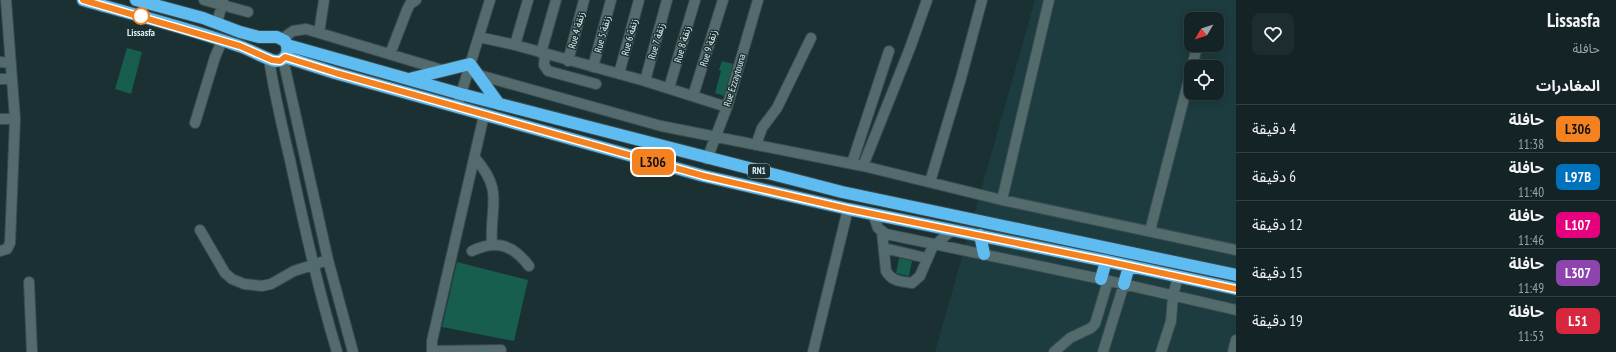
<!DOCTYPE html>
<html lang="ar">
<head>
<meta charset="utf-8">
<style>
	:root { --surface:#142426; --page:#1d2c2e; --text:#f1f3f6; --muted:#9da4a7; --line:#334143 }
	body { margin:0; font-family:"PT Sans Narrow","Noto Sans Arabic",sans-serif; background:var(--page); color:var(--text); direction:rtl; height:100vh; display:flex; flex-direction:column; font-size:15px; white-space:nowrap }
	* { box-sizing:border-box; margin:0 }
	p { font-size:13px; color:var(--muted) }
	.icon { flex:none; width:22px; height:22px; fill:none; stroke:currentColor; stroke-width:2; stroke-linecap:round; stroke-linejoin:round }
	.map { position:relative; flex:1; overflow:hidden; direction:ltr }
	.sheet { display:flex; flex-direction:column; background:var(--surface); width:380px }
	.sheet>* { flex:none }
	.badge { padding:0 8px; border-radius:6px; font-size:14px; line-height:26px }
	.needle { width:26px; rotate:231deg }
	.tools { position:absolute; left:1184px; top:12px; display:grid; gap:8px }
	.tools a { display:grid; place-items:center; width:40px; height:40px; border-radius:8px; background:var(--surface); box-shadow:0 2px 10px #0003,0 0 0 1px var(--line); font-size:20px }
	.map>.badge { position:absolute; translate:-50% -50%; box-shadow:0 0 0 2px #fff }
	h2 { padding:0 16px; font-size:15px; line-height:36px }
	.round { display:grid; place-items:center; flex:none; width:42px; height:42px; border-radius:8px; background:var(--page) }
	.head { display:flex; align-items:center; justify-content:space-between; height:68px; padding:0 16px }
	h1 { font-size:19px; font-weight:700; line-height:30px }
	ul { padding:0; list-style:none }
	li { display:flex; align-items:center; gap:12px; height:48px; padding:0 16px; border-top:1px solid var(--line) }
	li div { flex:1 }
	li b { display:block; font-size:15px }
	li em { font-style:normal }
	li .badge { min-width:44px; font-weight:700; text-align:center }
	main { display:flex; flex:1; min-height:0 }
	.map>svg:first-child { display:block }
	.built { fill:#1c3c3f; fill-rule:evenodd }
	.building { fill:#175e4f }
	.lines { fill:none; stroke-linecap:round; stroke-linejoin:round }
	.minor-casing { stroke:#394b4e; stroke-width:12 }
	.highway-casing { stroke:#394b4e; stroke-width:14 }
	.minor { stroke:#546b6e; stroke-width:10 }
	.highway { stroke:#5fbcf1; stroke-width:12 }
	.line-casing { stroke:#fff; stroke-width:9 }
	.line { stroke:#f58220; stroke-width:6 }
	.stop-dot { fill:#fff; stroke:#f58220; stroke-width:2 }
	.labels { text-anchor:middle; stroke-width:3; stroke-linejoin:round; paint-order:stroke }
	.shield { fill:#1b3033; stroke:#a6b5b7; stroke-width:1 }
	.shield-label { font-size:9px; font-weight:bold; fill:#e1eef0 }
	.street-label { font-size:10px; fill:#e1eef0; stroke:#1b3033 }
	.stop-label { font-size:10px; font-weight:bold; fill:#e1eef0; stroke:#1b3033 }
</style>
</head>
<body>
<main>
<section class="sheet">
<div class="head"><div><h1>Lissasfa</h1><p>حافلة</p></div><a class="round"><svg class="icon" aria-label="heart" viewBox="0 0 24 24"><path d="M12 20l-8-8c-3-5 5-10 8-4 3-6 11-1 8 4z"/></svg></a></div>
<h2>المغادرات</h2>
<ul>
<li><span class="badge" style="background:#f58220;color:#111">L306</span><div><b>حافلة</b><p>11:38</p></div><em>4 دقيقة</em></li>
<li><span class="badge" style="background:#0072bc;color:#fff">L97B</span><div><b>حافلة</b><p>11:40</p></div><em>6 دقيقة</em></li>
<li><span class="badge" style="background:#e6007e;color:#fff">L107</span><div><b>حافلة</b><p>11:46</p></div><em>12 دقيقة</em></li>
<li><span class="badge" style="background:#8e44ad;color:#fff">L307</span><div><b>حافلة</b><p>11:49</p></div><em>15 دقيقة</em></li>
<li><span class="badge" style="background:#d7263d;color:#fff">L51</span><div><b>حافلة</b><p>11:53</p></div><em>19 دقيقة</em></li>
</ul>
</section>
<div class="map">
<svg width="1236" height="352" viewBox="0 0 1236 352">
	<rect width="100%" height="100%" fill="#1b3033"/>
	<path class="built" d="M1035 0H1236V352H935ZM1191 19H1217V45H1191ZM1191 67H1217V93H1191Z"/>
	<path class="building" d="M127 48 142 52 131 94 115 89Z
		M722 61 733 64 724 96 715 93 721 71 719 70Z
		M899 258 912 261 909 276 896 273Z
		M457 262 528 280 514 341 442 327Z"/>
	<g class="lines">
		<defs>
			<path id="minor" d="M204 0 248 12
				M217 23 223 0
				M319 33 324 0
				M479 37 515 45 645 81 727 107
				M282 39 293 31 306 29 442 70
				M515 45 528 0
				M541 53 556 0
				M390 54 407 10 410 4 416 0
				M545 54 544 65 548 71 596 84
				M269 59C274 93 282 126 290 160 304 225 318 289 337 352
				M283 59 328 260 353 352
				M568 61 584 0
				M0 62 11 63
				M593 67 611 0
				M1192 67 1196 51
				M619 74 639 0
				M479 75 661 126 863 166 1002 200 1236 250
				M0 79H12
				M645 81 667 0
				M669 88 695 0
				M693 96 723 0
				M457 107 490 0
				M0 119H15
				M195 123 215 57 222 41
				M756 145 762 128 777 108 811 38
				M475 158C505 192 489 206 492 245
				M707 159 727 107 758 0
				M852 163 889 51
				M863 166 910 48 927 0
				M930 182 961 78 982 0
				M1002 200 1049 0
				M873 214 878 228 886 234 1101 279 1236 310
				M200 230 225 273 232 279 244 284 262 286 271 284 294 271 328 260
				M1150 231 1191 71
				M882 232 886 271C892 282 901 281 912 283L920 276 932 248 952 230
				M884 248 926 258
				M0 251 7 249 10 243 15 119 6 0
				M472 251C496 239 513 245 529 266
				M29 282 32 352
				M432 351 501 350
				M432 352V341L484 115
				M813 352 848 209
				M1054 352 1070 338 1091 328 1095 324 1108 281
				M1103 352 1124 284
				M1161 352 1171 321 1173 296 1178 276
				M1233 352 1236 340"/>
			<path id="highway" d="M83 0C135 15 188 28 239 46 247 48 270 61 276 61 287 61 290 49 285 41L277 37H259L240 32 203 18 136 0
				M287 45 461 94 842 192 1236 275
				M285 57 335 73 704 176 848 209 1106 261 1236 289
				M409 79 470 64 499 104
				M980 235 984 254
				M1101 279 1106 261
				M1124 284 1129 266"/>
		</defs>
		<use href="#minor" class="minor-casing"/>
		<use href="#highway" class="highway-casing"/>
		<use href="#minor" class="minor"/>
		<use href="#highway" class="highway"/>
	</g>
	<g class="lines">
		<defs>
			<path id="line" d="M83 0 240 46 272 60 280 61 285 57 336 73 704 176 848 209 1106 261 1236 289"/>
		</defs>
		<use href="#line" class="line-casing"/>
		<use href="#line" class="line"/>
	</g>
	<circle class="stop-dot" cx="141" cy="16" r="8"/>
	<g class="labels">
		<rect class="shield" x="748" y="164" width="22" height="14" rx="3"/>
		<g class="shield-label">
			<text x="759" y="174">RN1</text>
		</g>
		<g class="street-label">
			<text transform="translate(576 30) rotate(-75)" y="4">Rue 4 زنقة</text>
			<text transform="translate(602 34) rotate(-75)" y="4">Rue 5 زنقة</text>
			<text transform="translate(629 37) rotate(-75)" y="4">Rue 6 زنقة</text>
			<text transform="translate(656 41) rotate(-74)" y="4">Rue 7 زنقة</text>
			<text transform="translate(682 44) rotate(-74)" y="4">Rue 8 زنقة</text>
			<text transform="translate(708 48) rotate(-73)" y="4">Rue 9 زنقة</text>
			<text transform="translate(734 80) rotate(-73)" y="4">Rue Ezzaytouna</text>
		</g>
		<g class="stop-label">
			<text x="141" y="36">Lissasfa</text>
		</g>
	</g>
</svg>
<div class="tools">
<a><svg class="needle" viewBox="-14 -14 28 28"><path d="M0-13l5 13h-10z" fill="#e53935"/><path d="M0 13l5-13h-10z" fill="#9da4a7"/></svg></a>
<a><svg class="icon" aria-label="locate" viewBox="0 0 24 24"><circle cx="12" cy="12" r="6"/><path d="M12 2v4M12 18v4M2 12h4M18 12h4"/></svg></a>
</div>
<b class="badge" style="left:653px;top:162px;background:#f58220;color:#111">L306</b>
</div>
</main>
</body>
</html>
